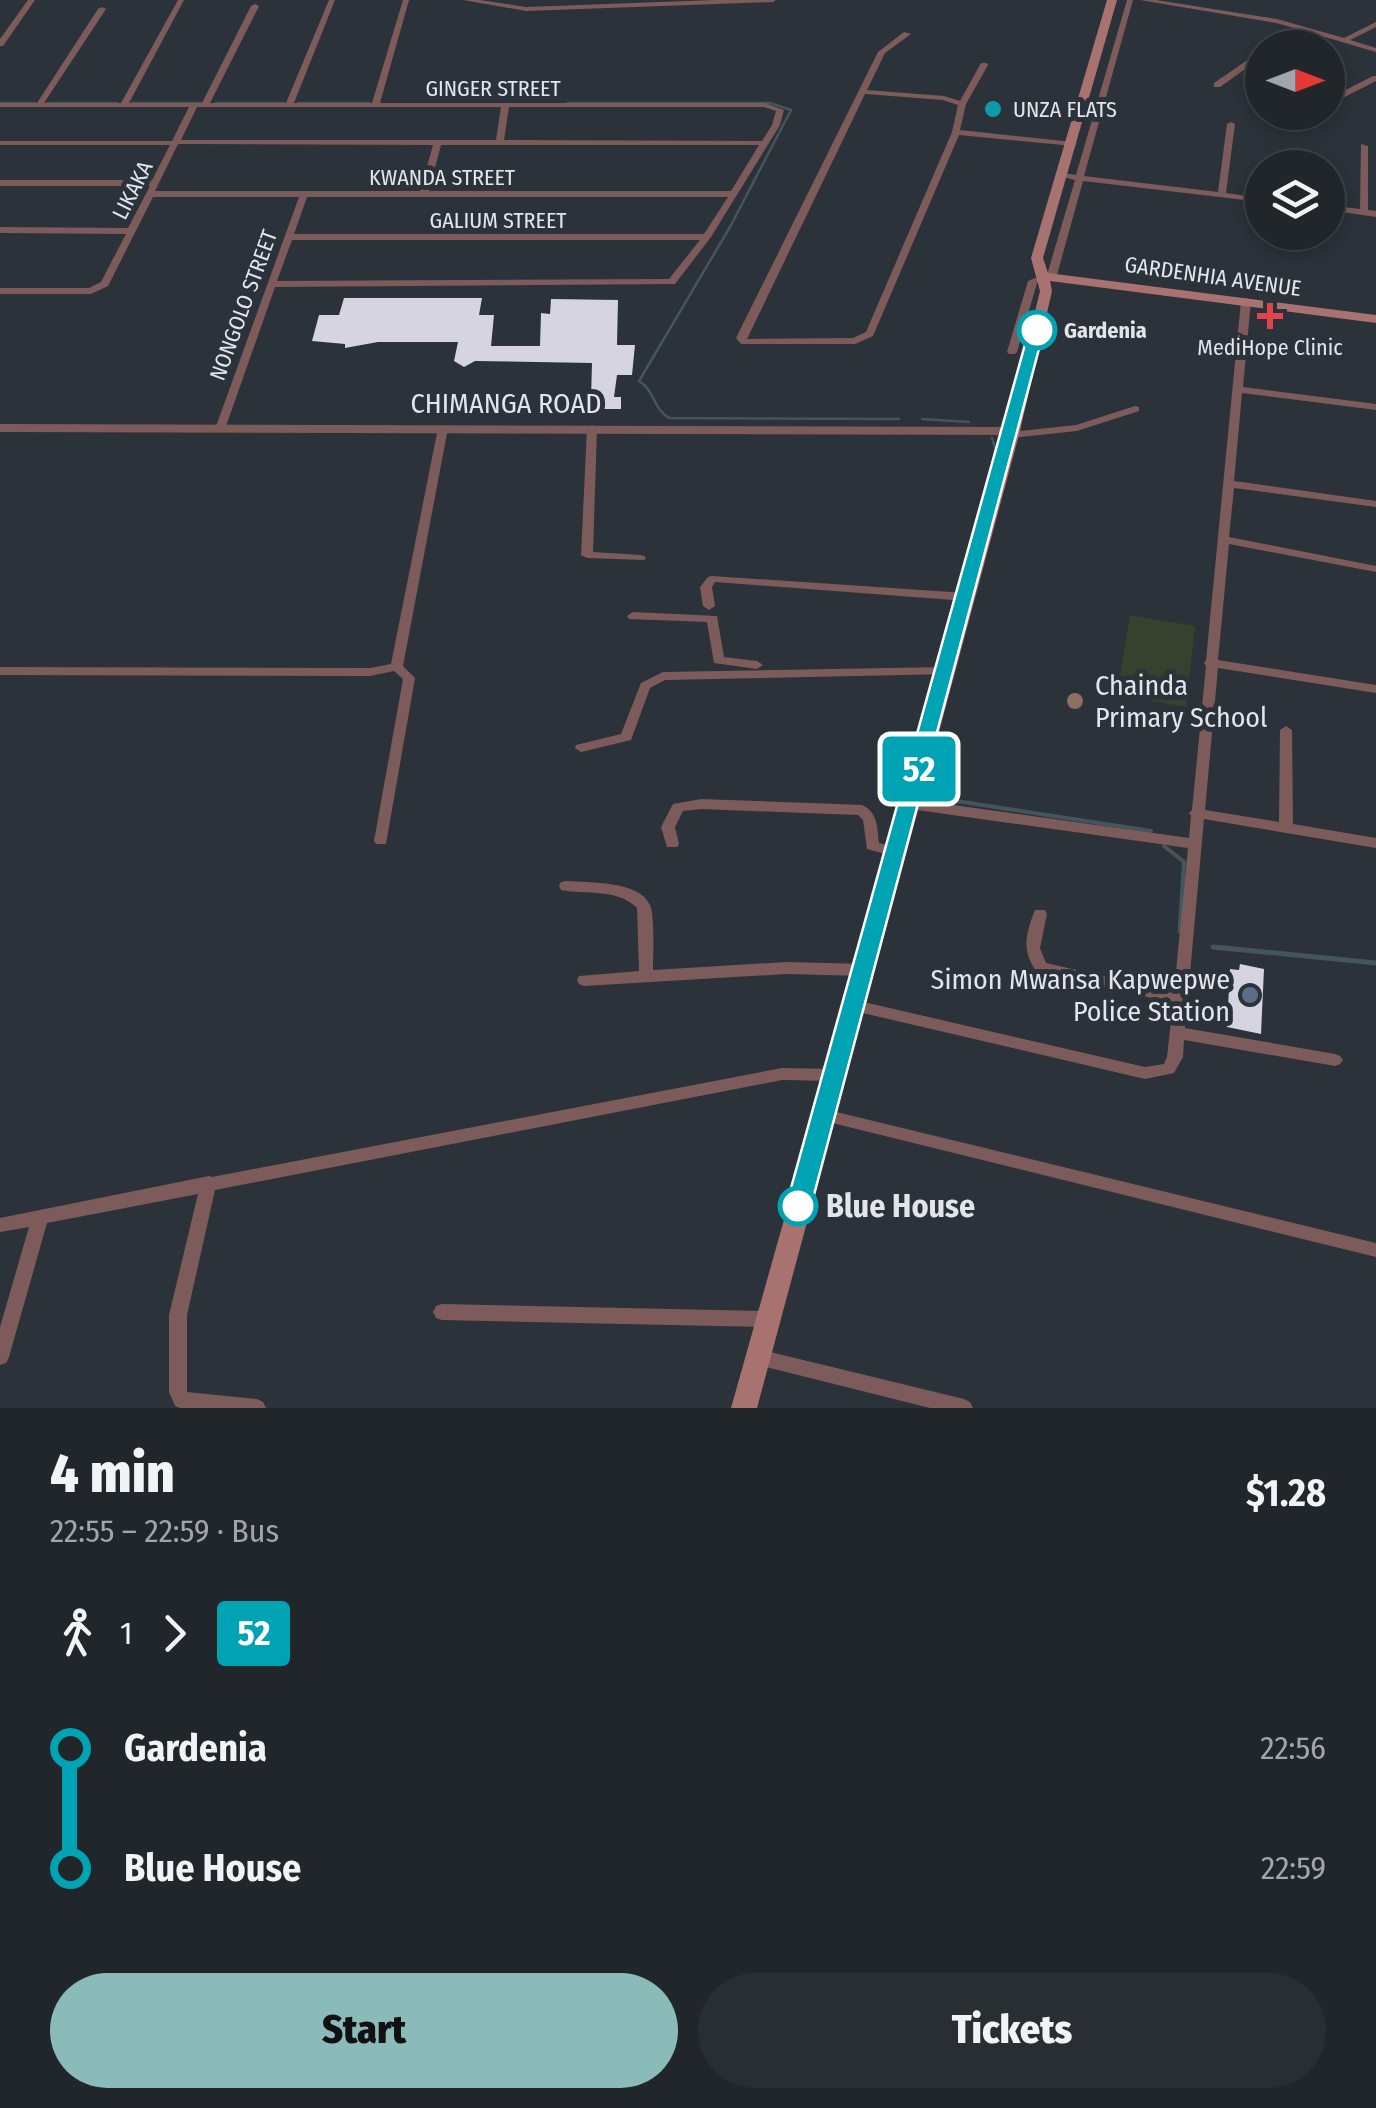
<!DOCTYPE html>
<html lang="en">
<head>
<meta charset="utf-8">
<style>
	:root { --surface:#21262b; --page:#292e33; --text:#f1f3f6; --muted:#a2a5a9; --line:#3e4347; --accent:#8bbbb9 }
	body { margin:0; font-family:"Fira Sans Condensed",sans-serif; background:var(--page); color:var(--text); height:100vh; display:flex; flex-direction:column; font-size:38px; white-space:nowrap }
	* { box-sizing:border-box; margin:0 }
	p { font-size:32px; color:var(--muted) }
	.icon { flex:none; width:55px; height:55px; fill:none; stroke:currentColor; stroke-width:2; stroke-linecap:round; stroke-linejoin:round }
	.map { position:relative; height:1408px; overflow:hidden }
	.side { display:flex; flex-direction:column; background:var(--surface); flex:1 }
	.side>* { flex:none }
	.badge { padding:0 20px; border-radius:8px; font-size:35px; line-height:65px }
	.needle { width:65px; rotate:90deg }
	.tools { position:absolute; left:1245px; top:30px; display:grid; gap:20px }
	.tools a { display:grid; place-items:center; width:100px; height:100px; border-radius:50%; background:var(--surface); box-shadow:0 5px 15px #0003,0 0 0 2px var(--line); font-size:50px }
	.map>.badge { position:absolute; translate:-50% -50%; box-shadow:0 0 0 5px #fff }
	.legs { display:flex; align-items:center; gap:15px; height:110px; padding:0 50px; font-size:32px }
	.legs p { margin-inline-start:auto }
	.overview { display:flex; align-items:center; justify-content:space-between; height:170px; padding:0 50px }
	h1 { font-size:55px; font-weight:800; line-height:75px }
	.button { display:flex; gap:20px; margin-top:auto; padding:20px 50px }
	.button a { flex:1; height:115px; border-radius:60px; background:var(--accent); color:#111; font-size:40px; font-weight:800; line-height:115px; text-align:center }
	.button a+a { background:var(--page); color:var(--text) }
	ul { padding:0 50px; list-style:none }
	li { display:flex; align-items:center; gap:35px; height:120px; font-size:38px }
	li i { display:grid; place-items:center; width:15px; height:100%; margin:0 12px; background:currentColor }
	li i::after { content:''; width:25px; height:25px; margin:-12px; border:8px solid; border-radius:50%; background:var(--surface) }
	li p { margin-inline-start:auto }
	li:first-child i { background:linear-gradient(#0000 50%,currentColor 0) }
	li:last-child i { background:linear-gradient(currentColor 50%,#0000 0) }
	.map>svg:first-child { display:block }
	.green { fill:#38412d }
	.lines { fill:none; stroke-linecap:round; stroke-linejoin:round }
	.stream-far2 { stroke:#44565c; stroke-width:2.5 }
	.stream-far1 { stroke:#44565c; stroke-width:4 }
	.stream { stroke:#44565c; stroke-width:5 }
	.building { fill:#d5d4e0 }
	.minor { fill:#7d5b5b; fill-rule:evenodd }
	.tertiary { fill:#7d5b5b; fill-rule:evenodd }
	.secondary { fill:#a87271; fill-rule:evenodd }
	.line-1 { fill:#00a3b4; stroke:#fff; stroke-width:2.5 }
	.culture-dot { fill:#0f9aa8; stroke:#2c3239; stroke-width:4 }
	.health-dot { fill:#e0444e; stroke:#2c3239; stroke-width:4 }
	.stop-1-dot { fill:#fff; stroke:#00a3b4; stroke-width:5 }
	.education-dot { fill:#8d6e63; stroke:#2c3239; stroke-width:4 }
	.service-dot { fill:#5c6f8a; stroke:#2c3239; stroke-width:4 }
	.labels { text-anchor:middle; stroke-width:10; stroke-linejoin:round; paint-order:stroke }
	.far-street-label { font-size:22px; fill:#e2e6eb; stroke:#2c3239 }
	.far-poi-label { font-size:22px; fill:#e2e6eb; stroke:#2c3239; text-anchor:start }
	.far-stop-label { font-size:22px; font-weight:bold; fill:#e2e6eb; stroke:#2c3239; text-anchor:start }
	.street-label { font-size:28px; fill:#e2e6eb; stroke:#2c3239 }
	.poi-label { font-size:28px; fill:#e2e6eb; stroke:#2c3239; text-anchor:start }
	.near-stop-label { font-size:32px; font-weight:bold; fill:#e2e6eb; stroke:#2c3239; text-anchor:start }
</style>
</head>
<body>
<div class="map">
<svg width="1376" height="1408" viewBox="0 0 1376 1408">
	<rect width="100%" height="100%" fill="#2c3239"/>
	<path class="green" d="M1130 615 1195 626 1186 707 1117 695Z"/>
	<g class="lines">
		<path class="stream-far2" d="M0 103H35
			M47 103H117
			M132 103H201
			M216 103H284
			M298 103H369
			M568 103H770L791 110 730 227 639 381C654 390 653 408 669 418L899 419
			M922 419 969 422
			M973 542 997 455 992 438"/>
		<path class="stream-far1" d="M959 591 973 539
			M939 665 957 600
			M924 724 937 675
			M932 792 943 799 1151 831
			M1164 846 1184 862 1180 925"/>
		<path class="stream" d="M1180 931 1181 922
			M1213 947 1376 963"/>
	</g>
	<path class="building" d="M344 298H482L479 315H494L491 346H540L541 313 550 314 551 299 618 300 617 345H635L632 375H617L614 397H621V409H577L578 399H591L592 363 475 361 464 367 454 361 458 342H378L345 348V344L312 341 319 315H339Z
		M1240 964 1264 969 1261 1034 1227 1027 1230 969 1239 970Z"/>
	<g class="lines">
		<path class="minor" d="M28 0H35L3 46H0V39Z
			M178 0H184L129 103H202L251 6 255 4 259 6 210 103H286L329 0H335L294 103H372L403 0H409L380 103H765L784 110 780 125 711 237 675 284 275 287 225 429 220 432 215 429 299 197H153L108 286 91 294H0V288H89L101 282 126 234 0 233V227L128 228 150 186H0V180H152L170 145H0V141H172L189 107H0V103H37L98 9 102 7 106 9 44 103H121ZM197 107H501L496 140H181ZM509 107H764L776 111 772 125 762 141 504 140ZM178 144 433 145 420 191H155ZM441 145H759L731 191H429ZM307 197H728L704 234H294ZM292 240H700L669 279 277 281Z
			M463 0H480L526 7 715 0H776L773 2 526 11Z
			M1127 0H1133L1084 176 1218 192 1227 124 1231 122 1235 124 1226 193 1262 198V202L1083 181 1057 275 1037 283 1017 352 1015 354H1009L1007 352 1028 281 1042 275H1047L1075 180 1059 176 1063 173 1076 175Z
			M1140 0H1156L1277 19 1344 38 1376 22V27L1350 40 1376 48V52L1301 30 1277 48H1268L1294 28 1276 23Z
			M904 32 911 34 885 53 867 90 944 96 960 101 981 63H987L988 65 966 104 960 130 1073 142 1077 144 1073 146 959 135 873 336 855 344H741L736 338 878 52ZM865 94 943 100 958 105 952 132 866 332 853 338 747 339Z
			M1259 52H1262V57L1220 87H1214V83Z
			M1373 76H1376V81L1333 103H1328V99Z
			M1361 144 1368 146V210L1376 211V217L1328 210V205L1360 209Z
			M1246 298 1251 301 1243 387 1376 404V410L1242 393 1234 481 1376 501V507L1234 488 1229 537 1376 566V572L1229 544 1218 660 1376 685V693L1218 668 1205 810 1279 822 1280 730 1286 726 1292 730 1293 824 1376 838V848L1204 819 1185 1028 1335 1054 1340 1056 1343 1060 1340 1064 1335 1066 1184 1040 1183 1057 1174 1073 1145 1079 850 1010 848 1006 850 1002 855 1000 1145 1067 1164 1064 1167 1057 1173 1003 1036 971C1021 950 1026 933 1035 910H1045L1047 914 1040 948 1046 963 1174 992 1188 848 910 809 905 807 903 804 905 801 910 799 1189 838 1191 816 1189 813 1192 810 1206 666 1204 663 1206 660 1241 301Z
			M1135 406 1139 407V411L1077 431 1012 438 1007 435 1012 432 1076 425Z
			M443 425 448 428 403 666 415 678 386 844H376L374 841 403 679 394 671 370 676 0 675V667L370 668 391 664 438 428Z
			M592 425 597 428 593 552 640 555 644 556 646 558 644 560 587 558 581 555 587 428Z
			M712 576 966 593 972 597 966 601 715 582 712 587 715 606 709 610 703 606 700 587 708 577Z
			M633 612 717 616 724 657 757 661 763 665 757 669 714 663 707 622 629 619 627 616Z
			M946 667 952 671 950 674 665 680 650 688 631 740 581 752 575 748 576 745 621 734 641 683 663 672Z
			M701 799 862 805C878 812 877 827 879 843L902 849 904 852 902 855 897 857 867 849 863 820 858 815 701 809 683 811 675 827 679 844 677 847H667L661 827 673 804Z
			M566 881C588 883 639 880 650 905 655 916 653 956 653 970L787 962 864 964 869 966 871 970 869 974 864 976 787 974 584 986 579 984 577 980 579 976 639 971 637 908C617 888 587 895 561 890L559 886 561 882Z
			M782 1068 836 1069 841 1071 844 1075 841 1079 836 1081 782 1080 215 1190 187 1315V1392L257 1399 263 1402 266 1408H180L175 1406 169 1392V1315L198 1194 47 1223 9 1357 6 1363 0 1365V1327L29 1227 0 1232V1218L209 1176 212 1177Z
			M824 1109 1376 1243V1257L824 1121 818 1120 816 1115 818 1110Z
			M442 1304 768 1311 774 1313 777 1319 774 1325 768 1327 442 1320 436 1318 433 1312 436 1306Z
			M758 1349 964 1399 970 1402 973 1408H930L758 1365 752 1363 749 1357 752 1351Z"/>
		<path class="tertiary" d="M0 424 1013 427 1020 431 1013 435 0 432Z"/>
		<path class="secondary" d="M1107 0H1117L1043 258 1048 273 1376 315V323L1050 281 1052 291 1020 431 757 1408H731L1006 431 1040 291 1031 258Z"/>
	</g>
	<path class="line-1" d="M1037 326 1044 330 811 1206 798 1217 786 1206 1029 330Z"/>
	<circle class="culture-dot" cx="993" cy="109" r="10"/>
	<path class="health-dot" d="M1265 301h10v10h10v10h-10v10h-10v-10h-10v-10h10z"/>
	<g class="stop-1-dot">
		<circle cx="1037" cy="330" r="18"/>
		<circle cx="798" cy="1206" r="18"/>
	</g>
	<circle class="education-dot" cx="1075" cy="701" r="10"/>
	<circle class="service-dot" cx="1250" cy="995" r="10"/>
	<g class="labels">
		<g class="far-street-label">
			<text x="493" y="96">GINGER STREET</text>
			<text x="442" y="185">KWANDA STREET</text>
			<text transform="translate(132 190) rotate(-63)" y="8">LIKAKA</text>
			<text x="498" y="228">GALIUM STREET</text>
			<text transform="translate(1213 276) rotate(8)" y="8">GARDENHIA AVENUE</text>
			<text transform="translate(243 305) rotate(-70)" y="8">NONGOLO STREET</text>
		</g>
		<g class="far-poi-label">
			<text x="1013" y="117">UNZA FLATS</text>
			<text x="1270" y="355" text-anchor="middle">MediHope Clinic</text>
		</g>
		<g class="far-stop-label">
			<text x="1064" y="338">Gardenia</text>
		</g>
		<g class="street-label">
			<text x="506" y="413">CHIMANGA ROAD</text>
		</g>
		<g class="poi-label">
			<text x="1095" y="695">Chainda<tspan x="1095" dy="32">Primary School</tspan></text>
			<text x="1230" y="989" text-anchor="end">Simon Mwansa Kapwepwe<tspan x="1230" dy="32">Police Station</tspan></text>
		</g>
		<g class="near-stop-label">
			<text x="826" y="1217">Blue House</text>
		</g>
	</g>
</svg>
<div class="tools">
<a><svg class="needle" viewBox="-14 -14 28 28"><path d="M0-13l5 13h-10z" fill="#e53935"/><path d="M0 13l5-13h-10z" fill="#a2a5a9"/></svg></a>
<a><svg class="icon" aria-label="layers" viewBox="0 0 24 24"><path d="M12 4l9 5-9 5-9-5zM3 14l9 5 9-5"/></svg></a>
</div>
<b class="badge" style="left:919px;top:769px;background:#00a3b4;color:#fff">52</b>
</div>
<section class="side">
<div class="overview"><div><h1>4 min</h1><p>22:55 – 22:59 · Bus</p></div><b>$1.28</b></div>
<div class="legs"><svg class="icon" aria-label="walk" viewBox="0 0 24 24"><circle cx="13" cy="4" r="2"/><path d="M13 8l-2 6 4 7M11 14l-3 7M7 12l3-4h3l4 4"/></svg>1<svg class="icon" aria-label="forward" viewBox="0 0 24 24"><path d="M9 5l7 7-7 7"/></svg><b class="badge" style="background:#00a3b4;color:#fff">52</b></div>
<ul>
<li><i style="color:#00a3b4"></i><b>Gardenia</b><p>22:56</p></li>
<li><i style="color:#00a3b4"></i><b>Blue House</b><p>22:59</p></li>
</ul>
<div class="button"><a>Start</a><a>Tickets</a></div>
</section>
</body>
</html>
